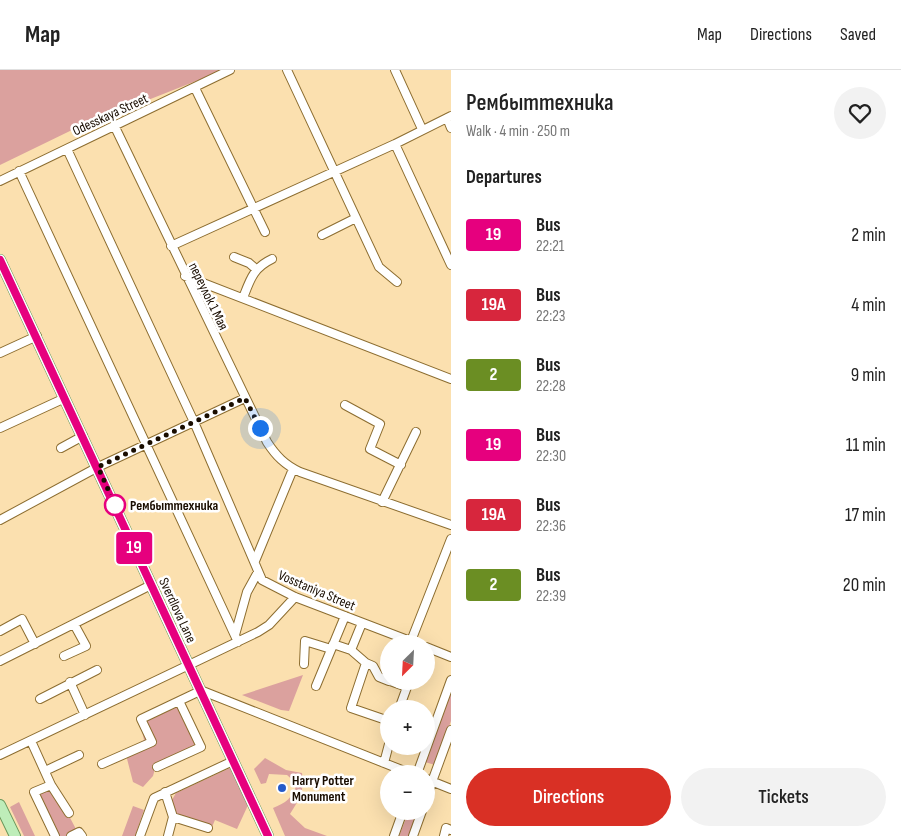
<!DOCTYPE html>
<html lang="en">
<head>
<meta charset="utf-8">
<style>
	:root { --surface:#fff; --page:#f2f2f2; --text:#222; --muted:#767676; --line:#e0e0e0; --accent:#d93025 }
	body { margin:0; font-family:"Sofia Sans Condensed",sans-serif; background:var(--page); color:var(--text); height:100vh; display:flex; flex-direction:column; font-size:19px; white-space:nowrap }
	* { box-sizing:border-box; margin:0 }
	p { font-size:16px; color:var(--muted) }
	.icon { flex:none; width:28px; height:28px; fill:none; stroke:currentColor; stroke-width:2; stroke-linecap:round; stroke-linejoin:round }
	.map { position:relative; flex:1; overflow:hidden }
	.details { display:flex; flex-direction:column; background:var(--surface); width:450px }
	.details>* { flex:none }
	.badge { padding:0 10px; border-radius:4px; font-size:18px; line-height:32px }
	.needle { width:32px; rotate:204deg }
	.buttons { position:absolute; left:380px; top:565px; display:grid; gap:10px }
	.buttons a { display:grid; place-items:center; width:55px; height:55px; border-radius:50%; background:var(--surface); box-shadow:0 5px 20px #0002; font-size:25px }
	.you { position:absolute; width:25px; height:25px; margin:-12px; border:4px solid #fff; border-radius:50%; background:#1a73e8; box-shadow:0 0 0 8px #1a73e833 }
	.map>.badge { position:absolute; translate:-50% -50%; box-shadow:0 0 0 2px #fff }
	h2 { padding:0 15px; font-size:19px; line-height:45px }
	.round { display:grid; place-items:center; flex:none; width:52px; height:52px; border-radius:26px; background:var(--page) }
	.overview { display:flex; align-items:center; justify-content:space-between; height:85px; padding:0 15px }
	h1 { font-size:24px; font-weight:600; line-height:38px }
	.button { display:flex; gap:10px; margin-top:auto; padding:10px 15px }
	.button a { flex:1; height:58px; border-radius:30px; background:var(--accent); color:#fff; font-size:20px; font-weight:600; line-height:58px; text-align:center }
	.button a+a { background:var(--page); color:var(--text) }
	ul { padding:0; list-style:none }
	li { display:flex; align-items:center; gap:15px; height:70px; padding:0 15px }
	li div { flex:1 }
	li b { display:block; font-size:19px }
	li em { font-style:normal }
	li .badge { min-width:55px; font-weight:700; text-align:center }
	header { display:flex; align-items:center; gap:30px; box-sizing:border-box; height:70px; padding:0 25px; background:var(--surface); border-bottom:1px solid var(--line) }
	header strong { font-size:24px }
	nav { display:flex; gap:28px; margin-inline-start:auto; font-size:18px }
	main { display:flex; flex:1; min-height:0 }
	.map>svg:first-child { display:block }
	.green { fill:#dba19e }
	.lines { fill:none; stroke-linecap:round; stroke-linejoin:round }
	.minor-casing { stroke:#8c6d30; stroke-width:10 }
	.major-casing { stroke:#68975a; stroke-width:12 }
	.minor { stroke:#fff; stroke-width:8 }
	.major { stroke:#beedb9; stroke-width:10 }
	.line-casing { stroke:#fff; stroke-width:11 }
	.line { stroke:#e6007e; stroke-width:8 }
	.walk { stroke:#190d00; stroke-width:5; stroke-dasharray:0 9 }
	.stop-dot { fill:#fff; stroke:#e6007e; stroke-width:2.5 }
	.poi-dot { fill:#255bc9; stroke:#fff; stroke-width:2 }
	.labels { text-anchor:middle; stroke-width:5; stroke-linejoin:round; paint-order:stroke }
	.street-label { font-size:14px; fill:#190d00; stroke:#fff }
	.stop-label { font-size:14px; font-weight:bold; fill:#190d00; stroke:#fff; text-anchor:start }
	.poi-label { font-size:14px; font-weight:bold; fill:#190d00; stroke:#fff; text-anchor:start }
</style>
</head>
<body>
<header>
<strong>Map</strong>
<nav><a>Map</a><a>Directions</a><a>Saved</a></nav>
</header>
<main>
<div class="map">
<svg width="451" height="766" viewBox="0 0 451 766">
	<rect width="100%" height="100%" fill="#fbe0af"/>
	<path class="green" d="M0 0H224L72 60 0 95Z
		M303 605 289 641 281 640 242 625Z
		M451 621V651L435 695 425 692Z
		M178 637 197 676 156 695 153 706 143 717 133 712 125 681 144 670 141 656 143 651Z
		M265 688 286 700 302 703C305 720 299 730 290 744L305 758 327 766H285L273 738C286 733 292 728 297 714L287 705 269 704 266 713 261 714 254 699Z
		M232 697 249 733 237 759 215 750 212 757 166 740 176 723Z
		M49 719 68 744 77 761 67 766H58L37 726Z
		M19 732 35 766H24L10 737Z
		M133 736 144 740 135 766H122Z
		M409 741H418L409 766H399Z"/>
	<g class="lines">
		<defs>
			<path id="minor" d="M287 0 379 197 397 212
				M395 0 422 59
				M195 18 265 162
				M447 48 451 58
				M114 55 267 372C276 386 285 395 300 402L451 455
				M395 74 451 195
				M67 79 194 352 262 510 295 527 418 574
				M19 101 238 572
				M0 111 230 0
				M322 165 356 148
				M171 176 395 74 451 46
				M234 187 249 193 256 199
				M185 206 451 309
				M243 228C250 210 253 198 272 189
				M0 283 37 266
				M345 335 380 354 370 379 401 395
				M0 358 65 328
				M61 378 83 366
				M382 432 416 362
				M0 450 98 397 245 328
				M255 491 293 399
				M362 553 351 580 366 593 373 596 379 607 389 611
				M0 561 22 549 35 574
				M235 565 247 522 258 502
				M411 571 451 469
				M333 574 351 580
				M426 577 451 587
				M64 586 86 576 74 554
				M0 591 151 515
				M366 593 351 638 389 651
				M304 594 305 571 331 579
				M390 611 407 617 399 639
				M70 612 85 645
				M316 616 345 546
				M200 620 412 704
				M40 629 97 600
				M31 671 51 715 34 722 55 766
				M0 685 258 562 269 555 295 527
				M384 693 389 674
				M102 694 152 672 141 649 200 621
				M157 697 201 677 179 631
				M45 701 79 685
				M417 704 451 610
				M426 709 451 719
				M51 715 69 743
				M165 722 173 747 168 766
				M426 728 451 660
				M173 747 208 758
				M71 766 79 762 82 766
				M140 766 154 728 233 691
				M394 766 403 741
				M413 766 422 741
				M444 766 446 758 451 760"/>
			<path id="major" d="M0 190 268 766
				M0 735 15 766"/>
		</defs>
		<use href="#minor" class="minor-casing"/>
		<use href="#major" class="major-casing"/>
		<use href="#minor" class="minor"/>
		<use href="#major" class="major"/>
	</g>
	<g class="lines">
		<defs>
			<path id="line" d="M0 190 268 766"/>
		</defs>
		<use href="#line" class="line-casing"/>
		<use href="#line" class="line"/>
		<path class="walk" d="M115 435 98 397 245 328 260 358"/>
	</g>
	<circle class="stop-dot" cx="115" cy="435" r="10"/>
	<circle class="poi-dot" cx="282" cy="718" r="5"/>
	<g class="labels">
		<g class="street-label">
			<text transform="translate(110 44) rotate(-25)" y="5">Odesskaya Street</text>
			<text transform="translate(209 226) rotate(64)" y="5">переулок 1 Мая</text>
			<text transform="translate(317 520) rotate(23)" y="5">Vosstaniya Street</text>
			<text transform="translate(178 540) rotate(65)" y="5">Sverdlova Lane</text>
		</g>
		<g class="stop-label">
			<text x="130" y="440">Рембыттехника</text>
		</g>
		<g class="poi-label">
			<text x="292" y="715">Harry Potter<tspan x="292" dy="16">Monument</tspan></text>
		</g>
	</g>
</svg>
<div class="buttons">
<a><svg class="needle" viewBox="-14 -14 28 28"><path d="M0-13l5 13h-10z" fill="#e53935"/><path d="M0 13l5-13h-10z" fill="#767676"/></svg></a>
<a>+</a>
<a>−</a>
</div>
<div class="you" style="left:260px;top:358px"></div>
<b class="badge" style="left:134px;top:478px;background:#e6007e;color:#fff">19</b>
</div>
<section class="details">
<div class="overview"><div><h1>Рембыттехника</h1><p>Walk · 4 min · 250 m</p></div><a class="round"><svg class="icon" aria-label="heart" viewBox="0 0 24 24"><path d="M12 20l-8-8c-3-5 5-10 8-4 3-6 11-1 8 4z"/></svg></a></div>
<h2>Departures</h2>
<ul>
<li><span class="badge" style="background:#e6007e;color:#fff">19</span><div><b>Bus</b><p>22:21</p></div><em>2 min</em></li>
<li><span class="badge" style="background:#d7263d;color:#fff">19А</span><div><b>Bus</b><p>22:23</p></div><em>4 min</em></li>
<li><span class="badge" style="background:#6b8e23;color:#fff">2</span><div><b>Bus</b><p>22:28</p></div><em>9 min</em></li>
<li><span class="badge" style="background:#e6007e;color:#fff">19</span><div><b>Bus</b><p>22:30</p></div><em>11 min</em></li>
<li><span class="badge" style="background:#d7263d;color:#fff">19А</span><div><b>Bus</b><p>22:36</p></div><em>17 min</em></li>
<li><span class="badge" style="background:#6b8e23;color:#fff">2</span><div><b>Bus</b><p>22:39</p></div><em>20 min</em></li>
</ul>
<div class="button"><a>Directions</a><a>Tickets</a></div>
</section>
</main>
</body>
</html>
